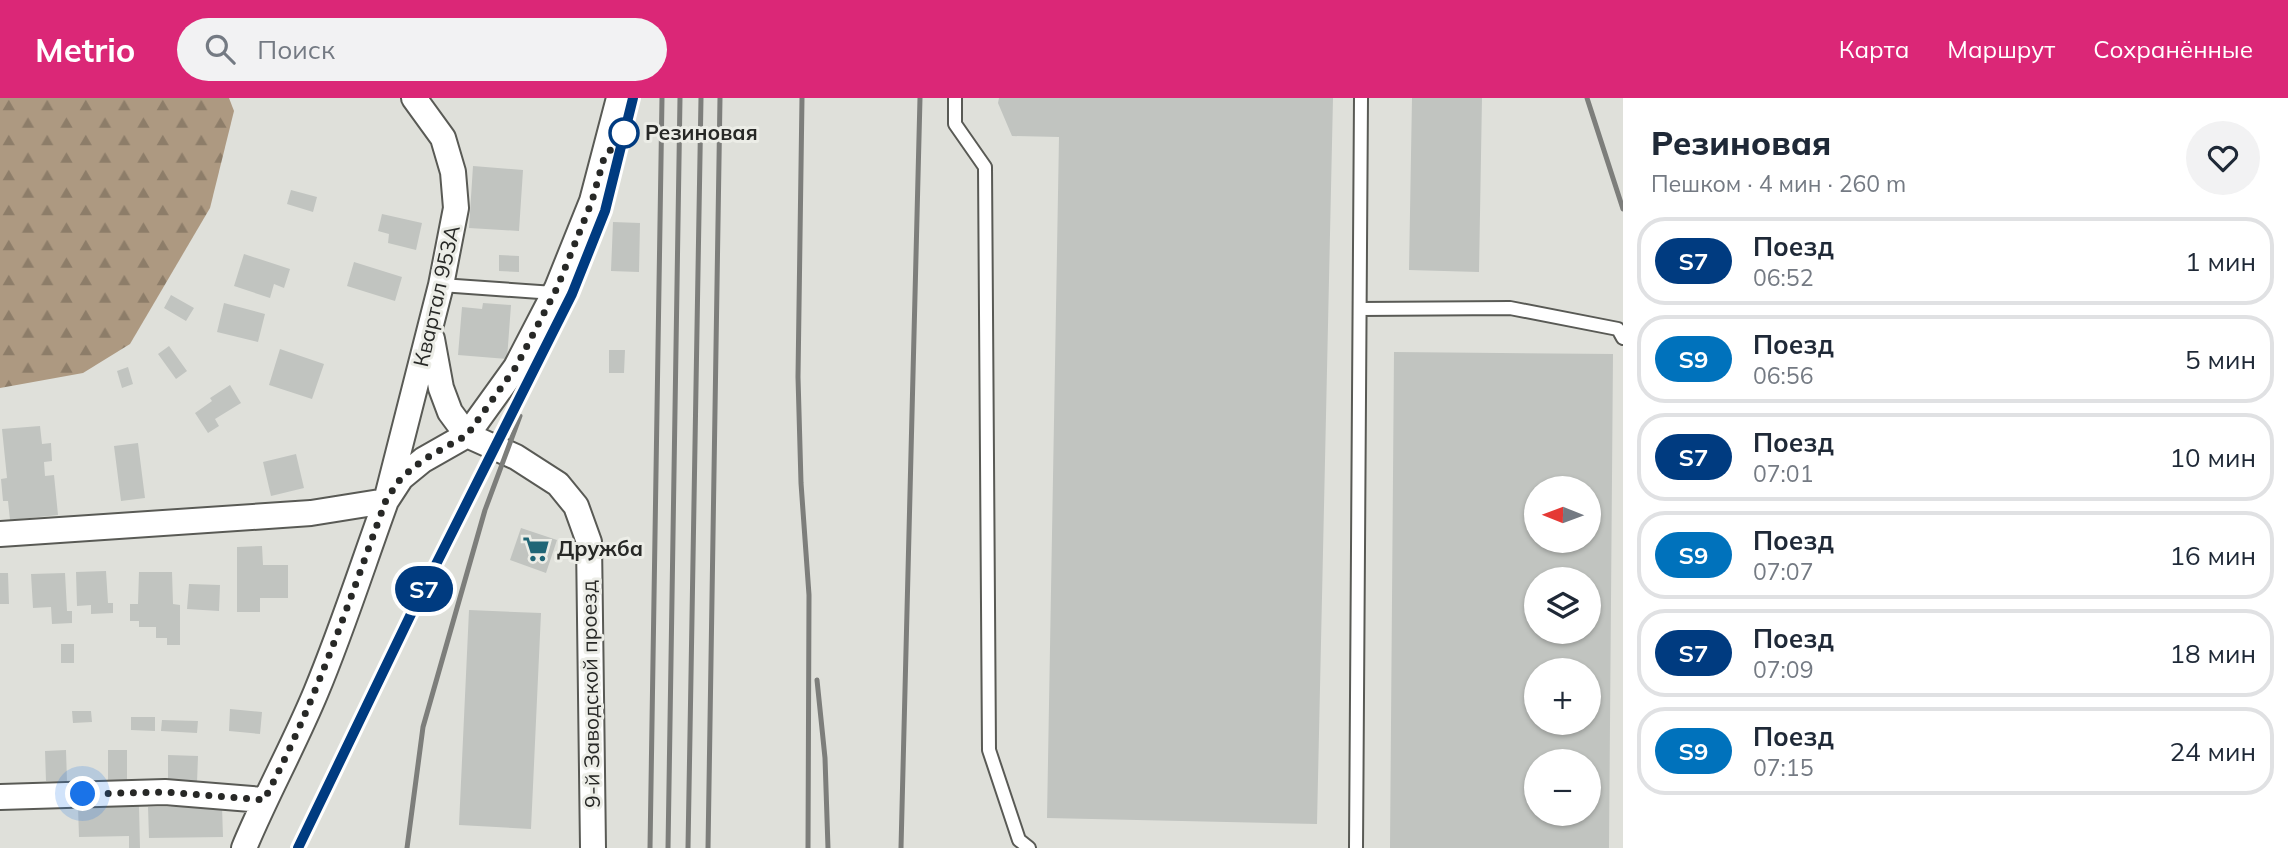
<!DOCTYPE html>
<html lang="ru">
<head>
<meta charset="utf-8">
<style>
	:root { --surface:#fff; --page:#f2f2f3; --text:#1f2937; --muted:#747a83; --line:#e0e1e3; --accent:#db2777 }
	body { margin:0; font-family:Mulish,sans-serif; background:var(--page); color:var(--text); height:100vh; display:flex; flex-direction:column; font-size:26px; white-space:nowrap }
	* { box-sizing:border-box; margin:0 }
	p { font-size:23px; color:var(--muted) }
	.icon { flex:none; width:38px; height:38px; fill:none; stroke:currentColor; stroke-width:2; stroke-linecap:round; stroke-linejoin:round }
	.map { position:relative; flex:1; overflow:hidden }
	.drawer { display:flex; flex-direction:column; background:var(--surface); width:665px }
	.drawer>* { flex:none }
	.badge { padding:0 14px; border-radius:23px; font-size:24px; line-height:46px }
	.needle { width:46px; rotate:271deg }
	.controls { position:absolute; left:1524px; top:378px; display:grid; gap:14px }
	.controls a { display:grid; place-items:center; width:77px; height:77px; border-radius:50%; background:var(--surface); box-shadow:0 2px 5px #0004; font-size:35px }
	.you { position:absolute; width:35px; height:35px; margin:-18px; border:5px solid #fff; border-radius:50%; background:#1a73e8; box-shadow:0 0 0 10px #1a73e833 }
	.map>.badge { position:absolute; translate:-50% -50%; box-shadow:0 0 0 4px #fff }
	.round { display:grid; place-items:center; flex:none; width:74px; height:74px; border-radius:37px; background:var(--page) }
	.head { display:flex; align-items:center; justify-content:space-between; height:119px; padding:0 28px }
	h1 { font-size:33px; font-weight:800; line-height:52px }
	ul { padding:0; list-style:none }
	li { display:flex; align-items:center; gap:21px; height:88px; margin:0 14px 10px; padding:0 14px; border:4px solid var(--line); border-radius:28px }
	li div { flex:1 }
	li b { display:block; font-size:26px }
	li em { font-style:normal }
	li .badge { min-width:77px; font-weight:700; text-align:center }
	header { display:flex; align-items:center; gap:42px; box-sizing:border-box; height:98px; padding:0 35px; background:var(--accent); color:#fff }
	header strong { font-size:33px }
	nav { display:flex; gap:38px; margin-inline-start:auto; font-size:24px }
	.search { width:490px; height:63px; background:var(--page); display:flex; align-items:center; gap:18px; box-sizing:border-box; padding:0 24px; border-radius:38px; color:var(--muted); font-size:26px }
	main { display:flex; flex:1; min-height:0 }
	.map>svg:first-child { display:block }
	.forest { fill:url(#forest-firs) }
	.building { fill:#c1c4c0; fill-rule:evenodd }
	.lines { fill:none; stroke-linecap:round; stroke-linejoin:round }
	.lane-casing { stroke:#595a55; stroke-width:16 }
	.street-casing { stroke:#595a55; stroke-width:28 }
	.lane { stroke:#fff; stroke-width:12 }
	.street { stroke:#fff; stroke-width:24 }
	.rail { stroke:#7d7e7b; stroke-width:5 }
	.line-casing { stroke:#fff; stroke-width:16 }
	.line { stroke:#003b80; stroke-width:10 }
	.walk { stroke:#272826; stroke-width:7; stroke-dasharray:0 12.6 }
	.stop-dot { fill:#fff; stroke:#003b80; stroke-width:3.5 }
	.labels { text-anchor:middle; stroke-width:6; stroke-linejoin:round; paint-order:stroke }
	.stop-label { font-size:21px; font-weight:bold; fill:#272826; stroke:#ecede7; text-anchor:start }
	.street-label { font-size:21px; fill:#272826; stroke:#ecede7 }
	.poi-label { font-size:21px; font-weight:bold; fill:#272826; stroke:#ecede7; text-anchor:start }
</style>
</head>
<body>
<header>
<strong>Metrio</strong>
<div class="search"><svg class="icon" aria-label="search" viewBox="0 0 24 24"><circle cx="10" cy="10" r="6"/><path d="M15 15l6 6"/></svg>Поиск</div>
<nav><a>Карта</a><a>Маршрут</a><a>Сохранённые</a></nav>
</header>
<main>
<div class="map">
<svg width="1623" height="750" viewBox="0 0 1623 750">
	<defs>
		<pattern id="forest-firs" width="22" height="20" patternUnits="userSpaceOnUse" patternTransform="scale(1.75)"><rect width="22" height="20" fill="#ad9981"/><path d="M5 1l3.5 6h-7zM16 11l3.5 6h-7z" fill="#8d7d69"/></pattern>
	</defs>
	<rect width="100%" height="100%" fill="#dfe0da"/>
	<path class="forest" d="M0 0H229L234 13 210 110 130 246 83 275 0 290Z"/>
	<path class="building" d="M999 0H1333L1317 726 1047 720 1059 39 1012 38 998 5Z
		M1412 0H1482L1479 174 1409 172Z
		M473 68 523 72 519 133 469 130Z
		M291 92 317 99 313 114 287 106Z
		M382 116 422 125 416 152 388 145 389 136 378 133Z
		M613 124 640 125 639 174 611 173Z
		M244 156 290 171 284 190 274 186 270 200 234 188Z
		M499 157 519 158V174L499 173Z
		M354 164 402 179 395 203 347 188Z
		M171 197 194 210 186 223 164 210Z
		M224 205 265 216 258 244 217 234Z
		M483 205 511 207 507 261 458 257 462 209 482 211Z
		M169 248 187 273 176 281 158 256Z
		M280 251 324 266 312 301 269 287Z
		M609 252H625L624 275H609Z
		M1394 254 1613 256 1609 750H1390ZM1536 390H1589V443H1536ZM1536 481H1589V534H1536ZM1536 572H1589V625H1536ZM1536 663H1589V716H1536Z
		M128 269 133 286 122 290 117 273Z
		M230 287 241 305 215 321 219 328 208 335 195 315 212 303 210 300Z
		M40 328 42 346 51 345 52 363 44 364 45 378 54 377 58 417 10 422 8 403H3L1 381 7 380 2 331Z
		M138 345 145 400 121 403 114 348Z
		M296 356 304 390 271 398 263 364Z
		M521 430 557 442 546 475 510 462Z
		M262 448 263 467H288V500H260V514H237V449Z
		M106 473 108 505H113V515L91 516V507L77 508 76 474Z
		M139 474H172L173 506 180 507V547H167V540H156V529H139V523H130V506H138Z
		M0 475H8L9 506H0Z
		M65 475 67 513H72V525L52 526 51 509 33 510 31 476Z
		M189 486 220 487 219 513 187 511Z
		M469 512 541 515 531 731 459 727Z
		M61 546H74V565H61Z
		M230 611 262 614 260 636 229 633Z
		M72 613H91L92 624 73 625Z
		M131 619H155V633L131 632Z
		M162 622 198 623 197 635 161 633Z
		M66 652 67 683H46L45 653Z
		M108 652H127V690L108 691Z
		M168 657 198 658 197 685 168 684Z
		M139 708 140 750H129V738L79 739 78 709Z
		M222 708 223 739 149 740 148 709Z"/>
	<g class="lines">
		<defs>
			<path id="lane" d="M955 0V26L985 69 989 652 1019 742 1029 750
				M441 187 554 195
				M1360 211 1510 210 1618 231 1623 240
				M1356 750 1361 0"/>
			<path id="street" d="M432 241 441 290 450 314 467 337 516 359 558 386 576 408 589 444 593 750
				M0 436 311 415 386 403 441 187 456 110 453 74 443 40 414 0
				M0 699 165 694 264 702
				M244 750C266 697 294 647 316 594 342 532 363 466 386 403L401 380 423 362 467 337 516 269 557 190 592 103 619 0"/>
		</defs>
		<use href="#lane" class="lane-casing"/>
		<use href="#street" class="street-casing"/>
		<use href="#lane" class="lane"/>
		<use href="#street" class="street"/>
		<path class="rail" d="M802 0 798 279 801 385 809 497 808 750
			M1587 0 1623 111
			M817 582 825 660 828 750
			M298 750 412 514 572 196 605 113 633 0
			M407 750 423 629 485 412 520 318
			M650 750 662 0
			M668 750 680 0
			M688 750 701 0
			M708 750 720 0
			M901 750 920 0"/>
	</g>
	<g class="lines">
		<defs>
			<path id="line" d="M298 750 412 514 572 196 605 113 633 0"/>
		</defs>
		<use href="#line" class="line-casing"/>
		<use href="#line" class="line"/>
		<path class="walk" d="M83 696 165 694 264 702C315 606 349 504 386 402L401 380 423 362 467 337 516 269 557 190 592 103 604 60 624 35"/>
	</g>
	<defs>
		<symbol id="supermarket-bare" viewBox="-9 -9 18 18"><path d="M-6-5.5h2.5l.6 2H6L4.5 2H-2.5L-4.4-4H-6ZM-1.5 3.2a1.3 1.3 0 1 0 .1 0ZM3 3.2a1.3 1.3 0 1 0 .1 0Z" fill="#206676" stroke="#ecede7" stroke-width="2.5" paint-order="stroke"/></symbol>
	</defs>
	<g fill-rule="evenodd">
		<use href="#supermarket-bare" x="517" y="432" width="38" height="38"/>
	</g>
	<circle class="stop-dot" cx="624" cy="35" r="14"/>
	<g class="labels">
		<g class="stop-label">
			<text x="645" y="42">Резиновая</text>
		</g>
		<g class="street-label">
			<text transform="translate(437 198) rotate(-77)" y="7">Квартал 953А</text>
			<text transform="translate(591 596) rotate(-91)" y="7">9-й Заводской проезд</text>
		</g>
		<g class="poi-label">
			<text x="557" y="458">Дружба</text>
		</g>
	</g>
</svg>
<div class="controls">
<a><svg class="needle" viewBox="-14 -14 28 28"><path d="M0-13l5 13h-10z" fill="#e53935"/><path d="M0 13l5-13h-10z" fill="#747a83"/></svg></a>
<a><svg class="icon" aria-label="layers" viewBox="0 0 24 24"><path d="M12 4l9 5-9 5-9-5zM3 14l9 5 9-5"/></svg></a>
<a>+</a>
<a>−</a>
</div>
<div class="you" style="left:83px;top:696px"></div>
<b class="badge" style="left:424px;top:491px;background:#003b80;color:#fff">S7</b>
</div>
<section class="drawer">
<div class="head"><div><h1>Резиновая</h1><p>Пешком · 4 мин · 260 m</p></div><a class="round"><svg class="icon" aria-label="heart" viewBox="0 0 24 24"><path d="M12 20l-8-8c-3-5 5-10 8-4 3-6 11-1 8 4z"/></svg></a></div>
<ul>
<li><span class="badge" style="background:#003b80;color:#fff">S7</span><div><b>Поезд</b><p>06:52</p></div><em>1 мин</em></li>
<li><span class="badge" style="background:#0072bc;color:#fff">S9</span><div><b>Поезд</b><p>06:56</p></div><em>5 мин</em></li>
<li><span class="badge" style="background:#003b80;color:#fff">S7</span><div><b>Поезд</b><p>07:01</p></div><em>10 мин</em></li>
<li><span class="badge" style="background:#0072bc;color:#fff">S9</span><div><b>Поезд</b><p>07:07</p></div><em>16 мин</em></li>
<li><span class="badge" style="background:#003b80;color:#fff">S7</span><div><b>Поезд</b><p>07:09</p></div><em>18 мин</em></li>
<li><span class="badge" style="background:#0072bc;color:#fff">S9</span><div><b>Поезд</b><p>07:15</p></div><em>24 мин</em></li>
</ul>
</section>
</main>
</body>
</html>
